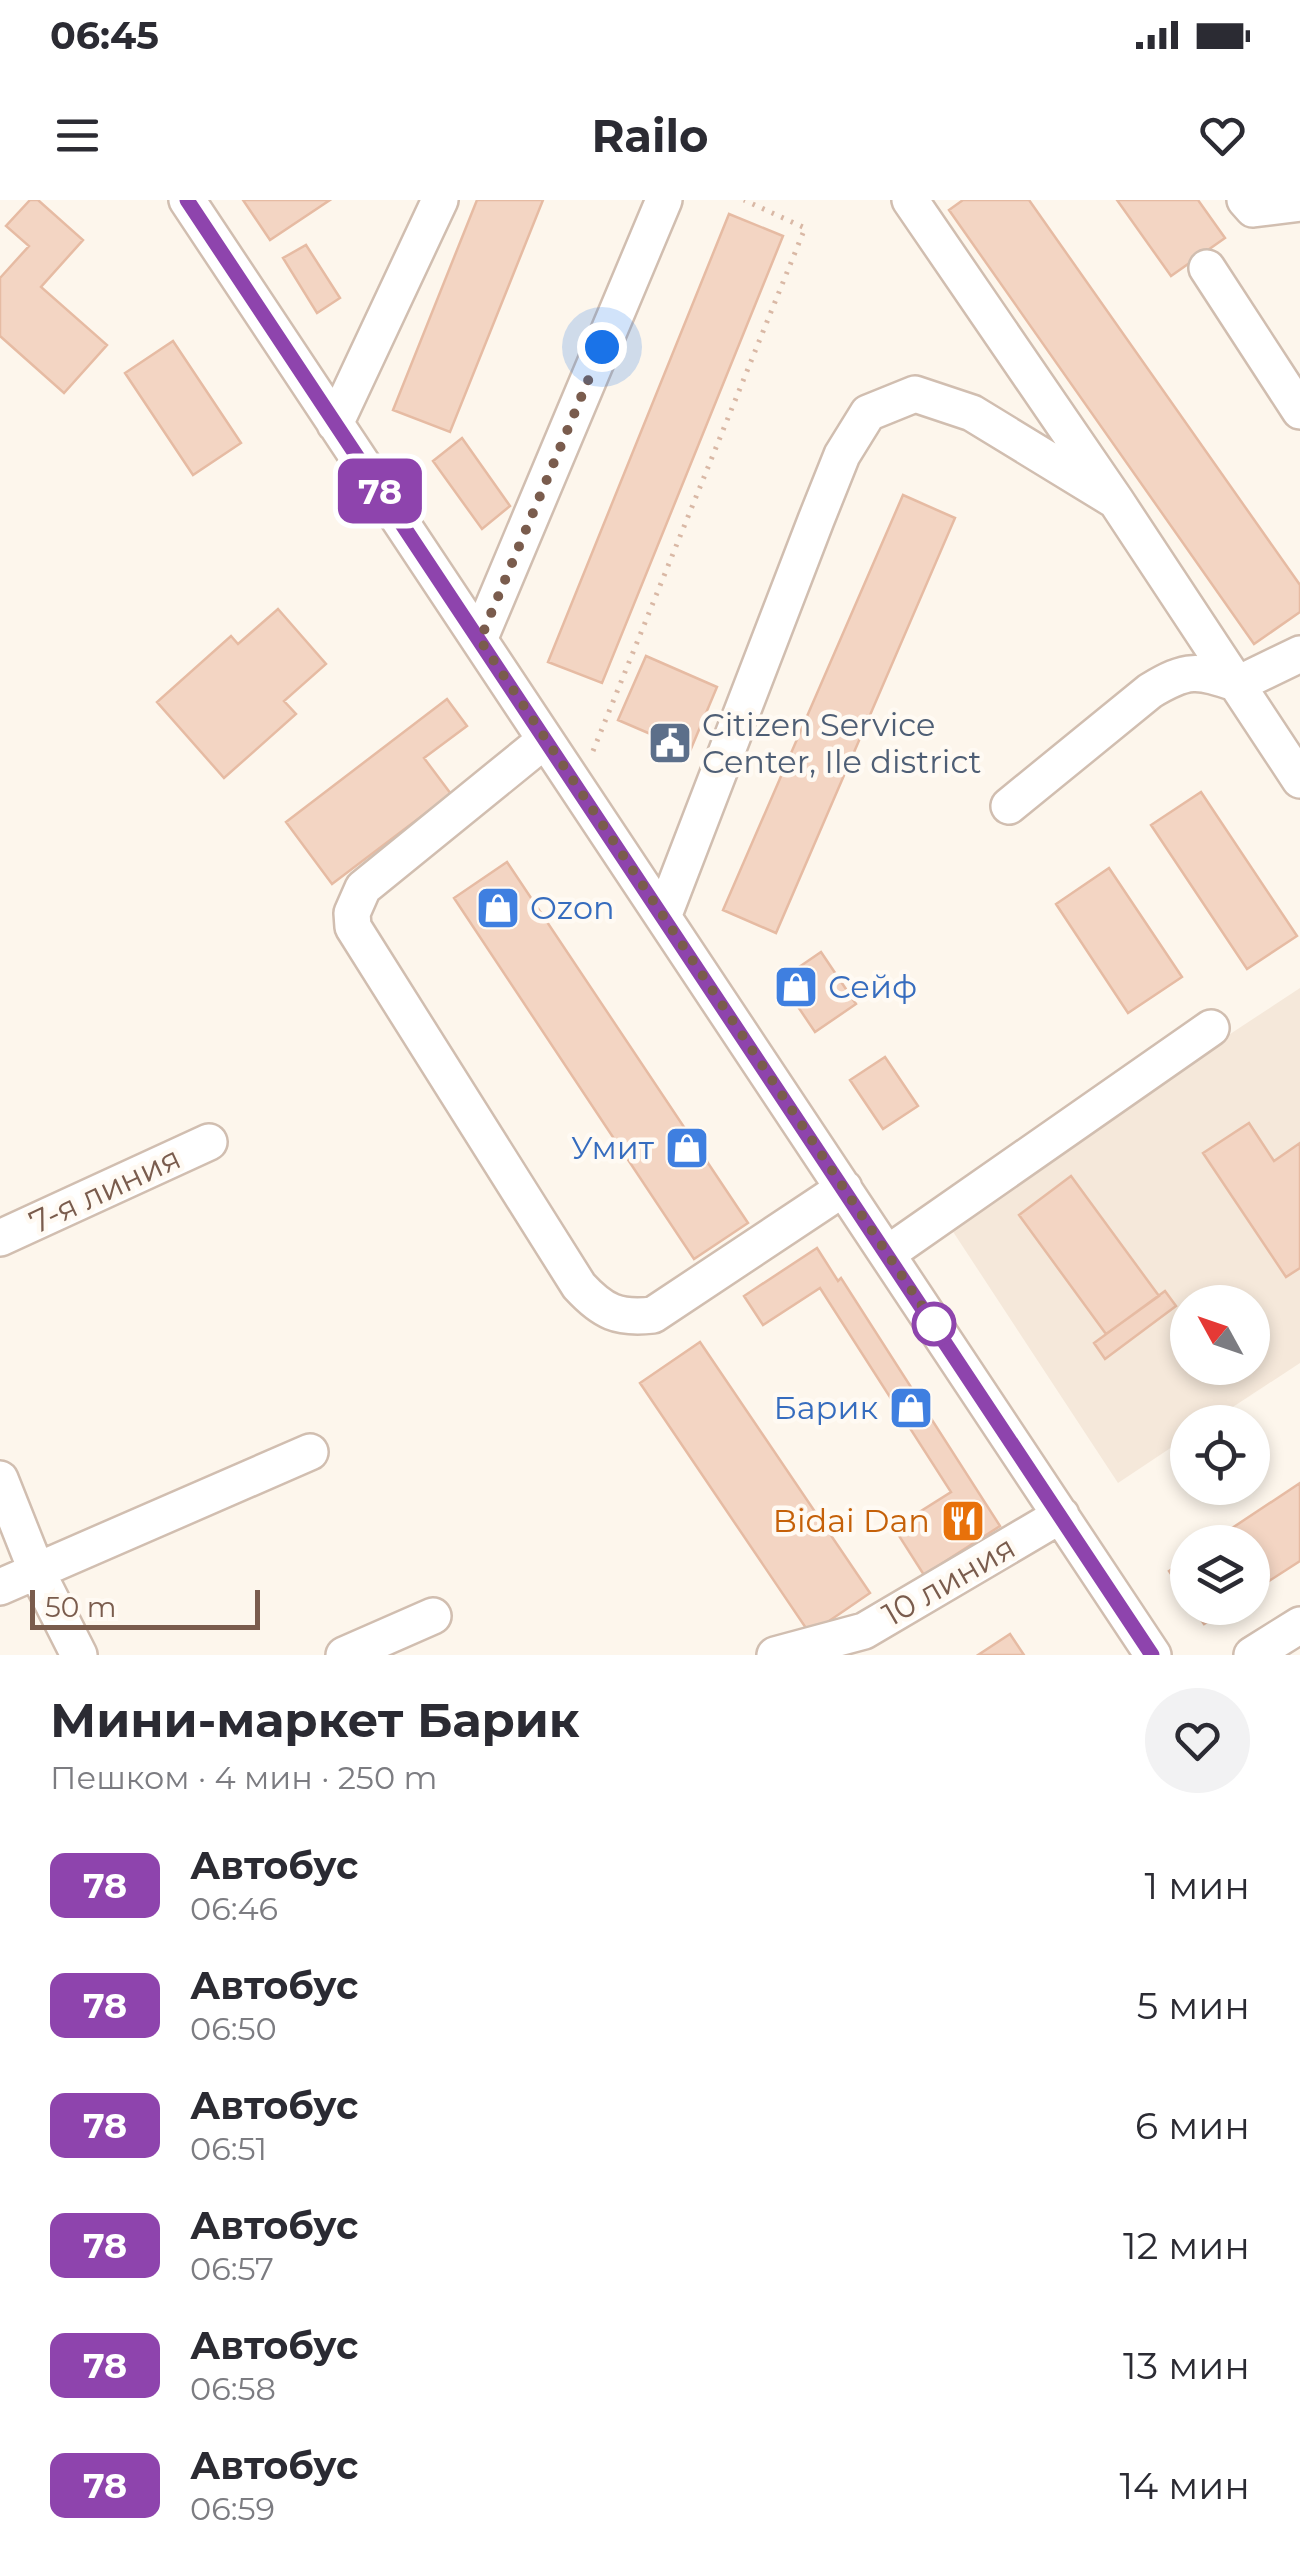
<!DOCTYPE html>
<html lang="ru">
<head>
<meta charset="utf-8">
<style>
	:root { --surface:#fff; --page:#f2f2f3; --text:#2b2b33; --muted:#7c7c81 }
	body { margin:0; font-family:Montserrat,sans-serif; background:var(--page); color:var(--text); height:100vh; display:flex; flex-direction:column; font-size:38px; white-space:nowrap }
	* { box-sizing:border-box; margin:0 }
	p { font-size:32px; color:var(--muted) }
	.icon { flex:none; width:55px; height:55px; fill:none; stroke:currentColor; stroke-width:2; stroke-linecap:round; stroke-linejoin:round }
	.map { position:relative; height:1455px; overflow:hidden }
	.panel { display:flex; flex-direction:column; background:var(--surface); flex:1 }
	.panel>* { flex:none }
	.badge { padding:0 20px; border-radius:15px; font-size:35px; line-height:65px }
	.needle { width:65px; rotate:310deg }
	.tools { position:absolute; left:1170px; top:1085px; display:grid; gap:20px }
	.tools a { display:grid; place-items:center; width:100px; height:100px; border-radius:50%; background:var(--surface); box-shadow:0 5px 15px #0003; font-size:50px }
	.scale { position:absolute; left:30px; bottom:25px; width:230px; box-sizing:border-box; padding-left:10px; border:5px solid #7a5c4d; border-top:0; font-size:28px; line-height:35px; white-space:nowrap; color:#7a5c4d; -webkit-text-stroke:8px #fffaf3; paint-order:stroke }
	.you { position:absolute; width:50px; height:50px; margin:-25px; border:8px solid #fff; border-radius:50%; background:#1a73e8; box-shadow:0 0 0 15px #1a73e833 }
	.map>.badge { position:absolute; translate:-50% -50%; box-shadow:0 0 0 5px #fff }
	.round { display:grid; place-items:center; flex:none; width:105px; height:105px; border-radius:52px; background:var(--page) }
	.summary { display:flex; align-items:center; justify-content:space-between; height:170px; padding:0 50px }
	h1 { font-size:48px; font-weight:700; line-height:75px }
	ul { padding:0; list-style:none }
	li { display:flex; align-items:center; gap:30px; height:120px; padding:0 50px }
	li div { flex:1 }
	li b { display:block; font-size:38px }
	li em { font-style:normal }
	li .badge { min-width:110px; font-weight:700; text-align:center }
	.status { display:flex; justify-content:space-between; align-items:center; height:70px; padding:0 50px; background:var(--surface); direction:ltr }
	.status svg { height:28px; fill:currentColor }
	header { display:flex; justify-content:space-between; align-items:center; height:130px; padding:0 50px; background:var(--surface); font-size:45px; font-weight:700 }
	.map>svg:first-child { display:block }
	.residential { fill:#f5e8da; fill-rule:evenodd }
	.building { fill:#f3d5c3; stroke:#e6bba3; stroke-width:2.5 }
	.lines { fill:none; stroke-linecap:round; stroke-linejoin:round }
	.minor-casing { stroke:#d1beb0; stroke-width:40 }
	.path { stroke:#d9b8a5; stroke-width:5; stroke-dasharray:2.5 8; stroke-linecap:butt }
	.minor { stroke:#fff; stroke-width:35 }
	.line-casing { stroke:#fff; stroke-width:22 }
	.line { stroke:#8e44ad; stroke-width:15 }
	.walk { stroke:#7a5c4d; stroke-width:10; stroke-dasharray:0 18 }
	.stop-dot { fill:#fff; stroke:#8e44ad; stroke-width:5 }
	.labels { text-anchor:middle; stroke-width:9; stroke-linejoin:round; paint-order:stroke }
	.service-label { font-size:32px; fill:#4e5e75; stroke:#fffaf3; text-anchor:start }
	.shop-label { font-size:32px; fill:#366cbe; stroke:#fffaf3; text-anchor:start }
	.street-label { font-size:32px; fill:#7a5c4d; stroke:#fffaf3 }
	.food-label { font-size:32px; fill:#c56008; stroke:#fffaf3; text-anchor:end }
</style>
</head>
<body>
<div class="status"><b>06:45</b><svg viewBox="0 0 49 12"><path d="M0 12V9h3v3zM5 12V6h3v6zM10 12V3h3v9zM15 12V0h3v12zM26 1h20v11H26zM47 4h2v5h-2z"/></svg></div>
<header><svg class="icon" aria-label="menu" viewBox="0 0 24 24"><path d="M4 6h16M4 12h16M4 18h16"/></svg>Railo<svg class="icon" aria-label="heart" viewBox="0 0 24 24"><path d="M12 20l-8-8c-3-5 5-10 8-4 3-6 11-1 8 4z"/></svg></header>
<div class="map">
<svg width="1300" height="1455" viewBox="0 0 1300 1455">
	<rect width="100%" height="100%" fill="#fdf6ec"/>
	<path class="residential" d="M1300 788V1163L1210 1222H1188L1187 1237 1118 1283 946 1021ZM1188 1102H1252V1168H1188Z"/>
	<path class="building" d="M30 0H38L83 40 41 87 107 145 64 193 0 136V78L29 46 6 26Z
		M243 0H330L270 40Z
		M477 0H543L450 232 393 210Z
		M963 0H1029L1300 385V412L1254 444 949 10Z
		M1117 0H1198L1225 38 1171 76Z
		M729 14 783 36 602 483 548 462Z
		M306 45 340 98 317 113 283 58Z
		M173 141 241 243 193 275 125 173Z
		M462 238 510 306 482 329 433 261Z
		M903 295 955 318 776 733 723 710Z
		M278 409 326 464 284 501 296 514 224 578 157 502 231 436 238 444Z
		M646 456 717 487 690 551 618 520Z
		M447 499 467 526 424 558 451 594 332 684 286 622Z
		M1201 592 1297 736 1247 769 1151 625Z
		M507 662 748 1023 694 1059 454 698Z
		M1109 668 1182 777 1128 813 1056 704Z
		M821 752 856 804 815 832 780 780Z
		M885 857 918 906 883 929 850 880Z
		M1249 923 1274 961 1300 943V1068L1286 1077 1203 953Z
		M1071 976 1159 1096 1106 1134 1019 1015Z
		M817 1048 838 1081 841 1078 1000 1326 924 1375 894 1328 951 1292 820 1088 763 1125 744 1096Z
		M1165 1091 1176 1106 1105 1159 1094 1143Z
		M700 1142 870 1393 810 1434 640 1183Z
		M1300 1283V1361L1252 1392V1342H1211Z
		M1188 1358V1399L1169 1371Z
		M1193 1408H1229L1204 1424Z
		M1010 1434 1024 1455H978Z"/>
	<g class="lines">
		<defs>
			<path id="minor" d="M187 0 1153 1455
				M910 0 1116 301 1300 580
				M1245 0 1253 9 1300 3
				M1207 68 1300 211
				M335 224 440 0
				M479 440 664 0
				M545 540 363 688 352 713 353 727 579 1086C603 1112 618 1119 653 1115L844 988
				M1009 606 1150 491C1188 468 1197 470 1238 484L1300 454
				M663 717 816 320 842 255 868 213 915 194 972 213 1116 301
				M0 1038 209 942
				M887 1054 1211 828
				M0 1279 37 1372 79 1455
				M0 1387 310 1252
				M344 1455 433 1416
				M775 1455 864 1431 1061 1315
				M1252 1455 1300 1425"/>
		</defs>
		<use href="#minor" class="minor-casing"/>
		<path class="path" d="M593 551 805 28 744 0"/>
		<use href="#minor" class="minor"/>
	</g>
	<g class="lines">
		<defs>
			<path id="line" d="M187 0 1152 1455"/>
		</defs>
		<use href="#line" class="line-casing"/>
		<use href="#line" class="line"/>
		<path class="walk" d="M602 147 480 440 934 1124"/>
	</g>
	<defs>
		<symbol id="civic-square" viewBox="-11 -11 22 22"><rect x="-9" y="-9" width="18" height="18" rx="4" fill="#5c6f8a" stroke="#fffaf3"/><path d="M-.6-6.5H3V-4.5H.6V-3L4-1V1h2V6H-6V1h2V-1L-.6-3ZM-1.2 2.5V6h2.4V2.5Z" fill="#fff"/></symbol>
		<symbol id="shop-square" viewBox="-11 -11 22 22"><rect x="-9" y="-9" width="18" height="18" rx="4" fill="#3f7fe0" stroke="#fffaf3"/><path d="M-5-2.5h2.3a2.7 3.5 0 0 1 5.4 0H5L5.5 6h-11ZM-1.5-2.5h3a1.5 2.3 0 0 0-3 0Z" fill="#fff"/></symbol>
		<symbol id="restaurant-square" viewBox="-11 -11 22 22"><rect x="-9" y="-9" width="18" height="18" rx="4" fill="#e8710a" stroke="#fffaf3"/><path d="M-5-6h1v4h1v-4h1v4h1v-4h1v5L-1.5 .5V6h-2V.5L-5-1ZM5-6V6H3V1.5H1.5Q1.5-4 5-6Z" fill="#fff"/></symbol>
	</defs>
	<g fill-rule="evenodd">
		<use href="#civic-square" x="645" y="518" width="50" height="50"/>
		<use href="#shop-square" x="473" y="683" width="50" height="50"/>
		<use href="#shop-square" x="771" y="762" width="50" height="50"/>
		<use href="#shop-square" x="662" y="923" width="50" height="50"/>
		<use href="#shop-square" x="886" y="1183" width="50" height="50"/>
		<use href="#restaurant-square" x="938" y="1296" width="50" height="50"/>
	</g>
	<circle class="stop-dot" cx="934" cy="1124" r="20"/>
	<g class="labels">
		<g class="service-label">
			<text x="702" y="536">Citizen Service<tspan x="702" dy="37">Center, Ile district</tspan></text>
		</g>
		<g class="shop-label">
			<text x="530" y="719">Ozon</text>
			<text x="828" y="798">Сейф</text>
			<text x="654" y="959" text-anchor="end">Умит</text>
			<text x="878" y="1219" text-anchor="end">Барик</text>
		</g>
		<g class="street-label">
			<text transform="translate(105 990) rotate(-25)" y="11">7-я линия</text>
			<text transform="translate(949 1381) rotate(-30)" y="11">10 линия</text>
		</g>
		<g class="food-label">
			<text x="930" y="1332">Bidai Dan</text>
		</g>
	</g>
</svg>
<div class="tools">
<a><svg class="needle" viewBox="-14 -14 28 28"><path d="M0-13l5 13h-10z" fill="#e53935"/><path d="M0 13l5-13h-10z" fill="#7c7c81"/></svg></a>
<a><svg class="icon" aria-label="locate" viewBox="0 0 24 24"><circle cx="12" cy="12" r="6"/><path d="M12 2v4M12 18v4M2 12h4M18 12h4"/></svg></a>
<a><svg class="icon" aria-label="layers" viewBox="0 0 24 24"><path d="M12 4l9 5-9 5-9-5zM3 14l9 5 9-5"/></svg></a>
</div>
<div class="scale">50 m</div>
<div class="you" style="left:602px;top:147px"></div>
<b class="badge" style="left:380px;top:291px;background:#8e44ad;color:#fff">78</b>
</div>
<section class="panel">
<div class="summary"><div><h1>Мини-маркет Барик</h1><p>Пешком · 4 мин · 250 m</p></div><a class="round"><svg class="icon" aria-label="heart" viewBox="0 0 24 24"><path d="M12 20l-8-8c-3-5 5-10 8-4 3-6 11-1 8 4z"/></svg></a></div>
<ul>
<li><span class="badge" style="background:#8e44ad;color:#fff">78</span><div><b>Автобус</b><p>06:46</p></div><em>1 мин</em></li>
<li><span class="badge" style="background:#8e44ad;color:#fff">78</span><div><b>Автобус</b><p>06:50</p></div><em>5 мин</em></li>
<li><span class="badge" style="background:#8e44ad;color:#fff">78</span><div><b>Автобус</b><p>06:51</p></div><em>6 мин</em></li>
<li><span class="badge" style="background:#8e44ad;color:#fff">78</span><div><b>Автобус</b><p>06:57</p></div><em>12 мин</em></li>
<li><span class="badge" style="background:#8e44ad;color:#fff">78</span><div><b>Автобус</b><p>06:58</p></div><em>13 мин</em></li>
<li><span class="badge" style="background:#8e44ad;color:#fff">78</span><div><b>Автобус</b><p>06:59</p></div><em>14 мин</em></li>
</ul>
</section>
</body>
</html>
